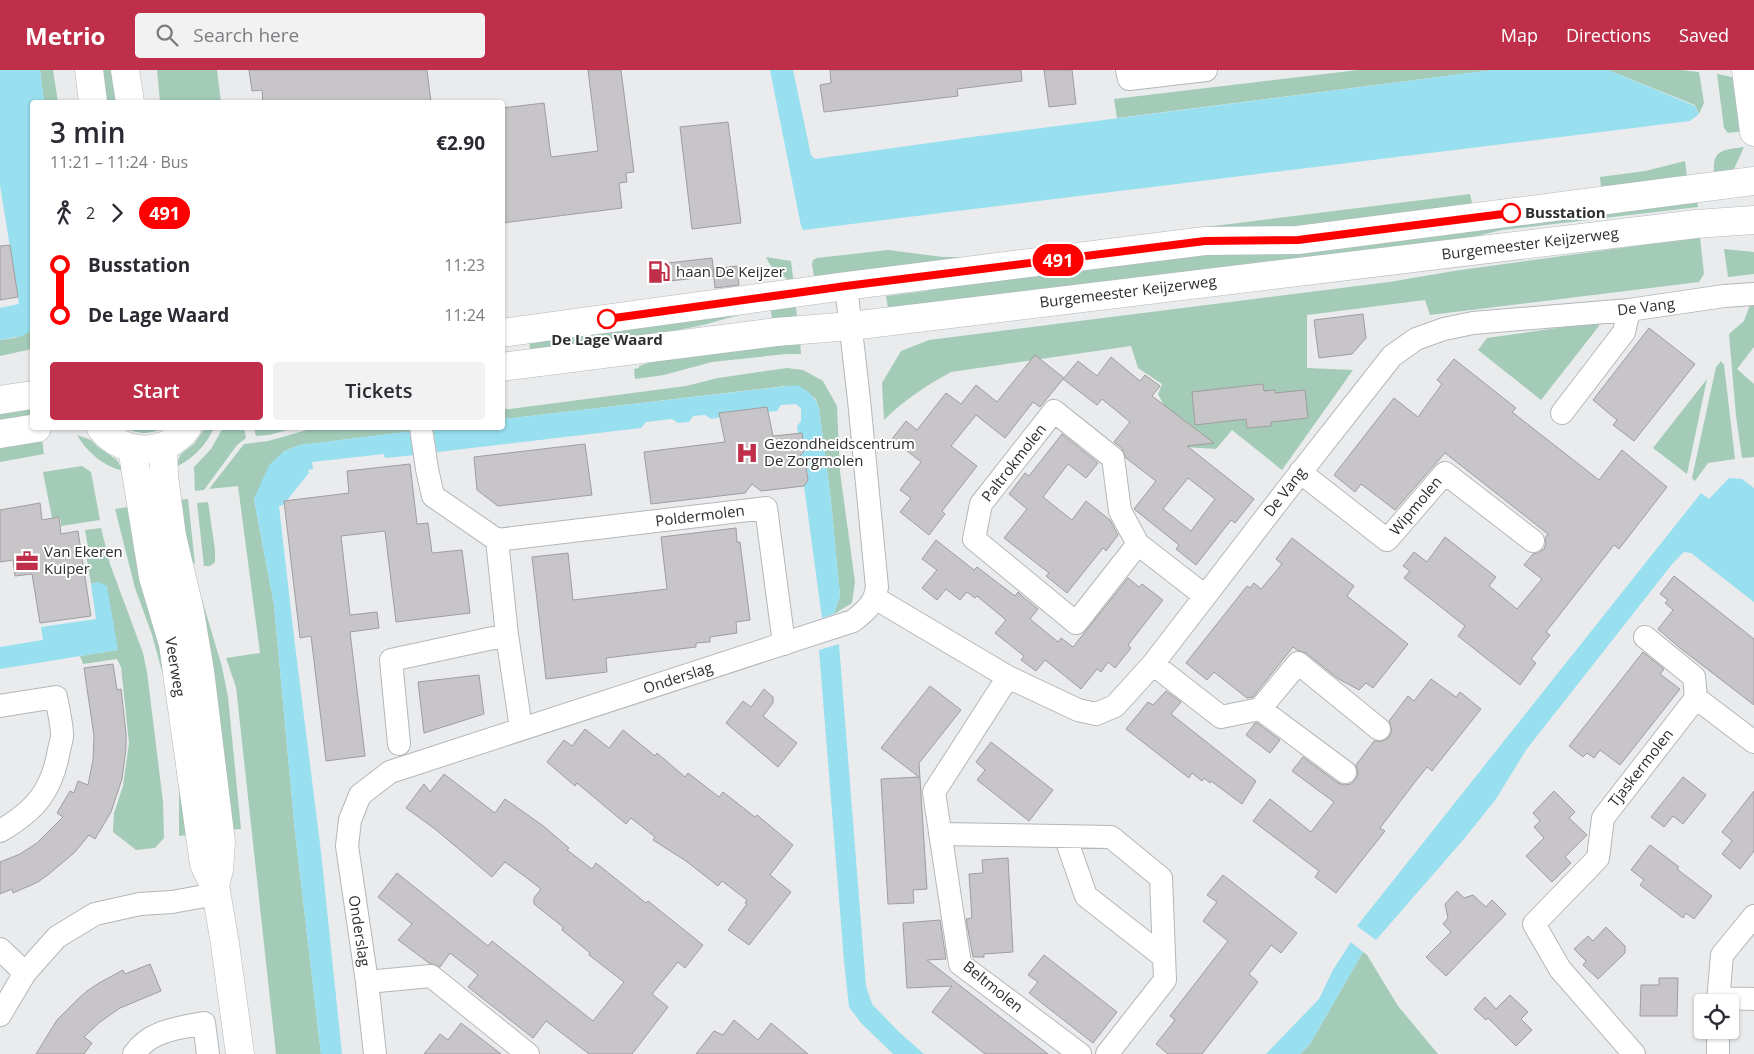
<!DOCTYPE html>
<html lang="en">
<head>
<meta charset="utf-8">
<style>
	:root { --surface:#fff; --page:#f2f2f3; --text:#2b2b33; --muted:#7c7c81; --accent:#bf2f49 }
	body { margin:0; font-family:"Open Sans",sans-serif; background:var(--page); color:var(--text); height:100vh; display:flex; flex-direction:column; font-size:19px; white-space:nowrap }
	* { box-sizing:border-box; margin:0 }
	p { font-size:16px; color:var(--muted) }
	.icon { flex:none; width:28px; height:28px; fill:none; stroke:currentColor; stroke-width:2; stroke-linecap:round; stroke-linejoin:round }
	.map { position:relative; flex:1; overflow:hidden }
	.details { position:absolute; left:30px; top:30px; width:475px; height:330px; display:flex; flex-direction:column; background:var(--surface); border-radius:5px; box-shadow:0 1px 4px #0004 }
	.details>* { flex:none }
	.badge { padding:0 10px; border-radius:16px; font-size:18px; line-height:32px }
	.controls { position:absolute; left:1694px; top:924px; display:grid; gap:10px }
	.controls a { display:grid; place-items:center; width:45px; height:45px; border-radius:5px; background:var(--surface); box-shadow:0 1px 4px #0004; font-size:25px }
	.map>.badge { position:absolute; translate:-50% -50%; box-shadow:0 0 0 2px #fff }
	.legs { display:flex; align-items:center; gap:8px; height:55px; padding:0 20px; font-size:16px }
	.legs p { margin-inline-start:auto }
	.headline { display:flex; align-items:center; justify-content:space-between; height:85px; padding:0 20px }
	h1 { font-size:28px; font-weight:600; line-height:38px }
	.button { display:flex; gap:10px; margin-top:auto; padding:10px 20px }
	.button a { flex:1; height:58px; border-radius:5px; background:var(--accent); color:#fff; font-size:20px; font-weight:600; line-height:58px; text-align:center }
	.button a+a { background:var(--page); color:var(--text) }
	ul { padding:0 20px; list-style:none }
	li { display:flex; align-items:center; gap:18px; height:50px; font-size:19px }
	li i { display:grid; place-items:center; width:8px; height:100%; margin:0 6px; background:currentColor }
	li i::after { content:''; width:12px; height:12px; margin:-6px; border:4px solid; border-radius:50%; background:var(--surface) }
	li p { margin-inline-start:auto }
	li:first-child i { background:linear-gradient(#0000 50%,currentColor 0) }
	li:last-child i { background:linear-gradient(currentColor 50%,#0000 0) }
	header { display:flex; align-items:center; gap:30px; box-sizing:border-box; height:70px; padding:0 25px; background:var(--accent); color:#fff }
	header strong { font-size:24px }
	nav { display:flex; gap:28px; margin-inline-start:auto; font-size:18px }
	.search { width:350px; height:45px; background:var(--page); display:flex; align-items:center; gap:12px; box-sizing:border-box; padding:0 18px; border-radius:5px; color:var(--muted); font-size:19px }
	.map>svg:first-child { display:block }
	.green { fill:#a3cbb8 }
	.water { fill:#98dfef }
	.building { fill:#c7c5c7; stroke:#9f9d9f; fill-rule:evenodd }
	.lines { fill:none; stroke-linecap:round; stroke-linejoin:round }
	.street-casing { stroke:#b4b7b9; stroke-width:24 }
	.secondary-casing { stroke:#b4b7b9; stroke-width:29 }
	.street { stroke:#fff; stroke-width:22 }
	.secondary { stroke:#fff; stroke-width:28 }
	.line-1-casing { stroke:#fff; stroke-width:11 }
	.line-1 { stroke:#f00; stroke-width:8 }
	.stop-1-dot { fill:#fff; stroke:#f00; stroke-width:2.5 }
	.labels { text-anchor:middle; stroke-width:4; stroke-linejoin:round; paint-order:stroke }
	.stop-label { font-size:15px; font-weight:bold; fill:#2d2e2e; stroke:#fff; text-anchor:start }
	.street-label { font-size:15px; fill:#2d2e2e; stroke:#fff }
	.poi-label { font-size:15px; fill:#2d2e2e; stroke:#fff; text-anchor:start }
</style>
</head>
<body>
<header>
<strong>Metrio</strong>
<div class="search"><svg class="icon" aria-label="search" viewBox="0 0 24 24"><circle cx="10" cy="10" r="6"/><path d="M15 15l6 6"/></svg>Search here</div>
<nav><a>Map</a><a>Directions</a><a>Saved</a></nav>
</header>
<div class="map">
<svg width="1754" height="984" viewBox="0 0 1754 984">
	<rect width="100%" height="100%" fill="#e9ebed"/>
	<path class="green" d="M40 0H53L58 32H44Z
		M97 0H116L125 32H101Z
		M157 0H217L221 32H160Z
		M1358 0H1493L1117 48 1114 29Z
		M1608 0H1680L1699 2 1704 33 1699 44 1695 35Z
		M1717 4 1737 8 1744 61 1728 63 1724 58Z
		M1744 77 1734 99 1714 103C1712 79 1724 80 1744 77Z
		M1685 91 1687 106 1601 117 1600 107 1645 101Z
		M1470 124 1472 133 1426 147 815 213 812 194 813 190 817 188 888 180 943 187H967Z
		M1697 129 1698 137 1502 160 1427 178 889 244 886 226 926 221 954 210Z
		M1700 167 1704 204 1699 212 1430 245 1425 230 1307 245V298L1353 300 1282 400 1232 360 1216 379 1185 377 1158 324 1162 314 1138 298 1131 276 951 302C926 316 904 330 884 350L882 313 901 281 929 270 1389 212 1454 201Z
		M1724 179 1754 182V204L1728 207Z
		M766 187 791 191 794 215 770 195Z
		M795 229 798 255 773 258 770 233Z
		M1754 234V277L1737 299 1754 314V387L1742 388 1736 346 1729 264 1744 251 1750 235Z
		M750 242 703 255 674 261 652 273 531 287 529 270Z
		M1599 252V256L1541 330 1478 280 1487 268Z
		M32 260V279L0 286V270L15 268Z
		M800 270 801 284H786L712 292 664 305 635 309 634 299 639 298V296L677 284Z
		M1721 291 1724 295 1735 389 1708 393 1695 411 1692 408 1716 297Z
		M787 298 803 300 823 311 837 336 840 402 855 512 852 533 834 544 840 526 831 431 819 338 815 328 785 316 503 349 502 339H510L686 316 718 308Z
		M1707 309 1687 404 1653 378Z
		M32 334V352L0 357V338Z
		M125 358H162C150 365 137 364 125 358Z
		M205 358H214C206 375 194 388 176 397L180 385 194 374Z
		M223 358H244L246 368 237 375 204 420 195 421 194 397 211 379Z
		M254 358H295L269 365 256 366Z
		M314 358H413V361L300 375 284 381 254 429 274 535 295 762 321 984H276L236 617 226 588 260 583 238 416 209 419 244 374 268 371Z
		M41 362 44 384 0 392V376Z
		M77 365 91 370 98 377 117 390 123 401C102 395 88 383 77 365Z
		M82 396 91 402 100 450 61 456 60 447 52 448 43 402Z
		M188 429 195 494 184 488 173 431Z
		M208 432 215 480V492L210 496H204L197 433Z
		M134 436 194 764 179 766V720L166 616 152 565 135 518 115 439Z
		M101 458 110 494 143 583 147 602 163 732 164 768 155 778 136 780 113 762 114 743 123 716 129 673 121 597 117 589 83 594 80 586 118 580 99 512 91 514 85 478 88 477 85 460Z
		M198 516 222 597 228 627 241 759 226 760Z
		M1363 882 1367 885 1398 936 1438 984H1300L1310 974Z"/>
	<path class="water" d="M0 0H40L44 32H32V260L22 266 0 270V238L19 234 0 115Z
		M770 0H793L811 85 815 89 972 67 1493 0H1608L1695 36 1699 44 1690 51 803 160 801 156Z
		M797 315C808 320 815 327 819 338L831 431 840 526 834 544 822 548 804 416 808 411 807 398 802 392 801 386 804 381 803 367 798 363 797 356 801 351V338L796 334 781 335 777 341 766 342 767 337 719 343 721 347 711 349 705 345 693 346 689 352 678 353 672 349 646 352 641 358 437 382 433 358H502L503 349Z
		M413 361 416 385 385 388 384 384 312 392 313 399 308 400 309 403 283 435 279 436 294 567 321 782 342 984H321L295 762 274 535 254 429 269 395 284 381 300 375Z
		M1729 408 1742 409 1754 418V532L1691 483 1684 482 1673 493 1526 680 1496 729 1464 769 1376 870 1357 856 1701 423 1709 429Z
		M99 512 107 516 118 580 0 599V577L43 570 41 557 96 549 91 514Z
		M839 574 866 916 872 934 899 962 924 984H893L861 953 849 937 844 891 819 580Z
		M1351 872 1363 882 1310 974 1300 984H1266L1319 929 1333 900Z"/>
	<path class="building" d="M249 0H427L431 32H263L262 20 252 21Z
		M588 0H621L634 102 626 103 627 112 619 113 622 138 502 153V38L544 33 551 87 598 81Z
		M830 0H1021L1022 11 957 19 958 26 824 42 820 15 831 13Z
		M1044 0H1072L1076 34 1049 37Z
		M728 52 741 153 692 159 680 57Z
		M10 175 18 227 0 230V176Z
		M712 188 714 206 670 211 668 193Z
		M737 196 739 215 715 218 713 199Z
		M1363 244 1366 268 1352 284 1319 288 1314 250Z
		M1649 258 1695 294 1634 371 1613 355 1617 350 1593 330Z
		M1035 285 1064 308 1078 291 1097 306 1111 287 1140 311 1145 305 1160 316 1152 326 1214 373 1187 376 1254 429 1235 453 1231 450 1196 495 1176 479 1179 475 1134 439 1156 411 1126 388 1122 378 1114 372 1130 352 1102 329 1097 335 1063 309 1040 337 1033 332 1005 368 976 345 951 376 977 396 942 441 945 444 929 465 900 442 911 428 900 420 921 392 892 369 906 351 917 360 946 323 961 334 976 315 997 332ZM1188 408 1215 429 1191 461 1163 439Z
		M1454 289 1516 338 1512 342 1599 410 1622 380 1667 417 1619 479 1614 475 1546 562 1550 565 1531 589 1536 593 1520 615 1458 566 1465 556 1404 508 1410 501 1403 496 1414 482 1427 492 1445 467 1496 507 1489 516 1517 539 1542 509 1524 495 1533 484 1538 483 1544 479 1546 473 1545 468 1548 464 1445 383 1395 440 1361 414 1355 422 1334 405 1394 328 1418 347 1442 314 1437 310Z
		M1263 314 1264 321 1275 320V323L1305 320 1308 348 1271 352V356L1247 358 1246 349 1195 355 1192 322Z
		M767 337 773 366 802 363 804 381 797 390 806 397 808 410 804 416 761 421 752 414 745 423 651 434 644 382 725 372 719 343Z
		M1062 364 1098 393 1086 408 1068 394 1043 427 1072 450 1086 431 1110 450 1118 465 1106 481 1103 478 1067 523 1046 506 1049 503 1004 468 1027 439 1009 424 1025 403 1029 406Z
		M585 374 592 425 498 436 477 420 474 387Z
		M410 394 417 454 428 453 432 483 462 480 470 543 396 552 385 461 341 466 350 545 377 542 379 558 350 562 365 686 326 691 311 566 300 568 284 431 349 423 347 401Z
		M40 433 42 450 59 447 61 464 78 461 91 546 40 553 32 504 15 506 13 490 0 492V440Z
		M736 458 737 472H740L750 550 736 552 737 563 710 567V572L696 573V577L606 588 607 602 546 609 532 487 568 483 573 530 667 519 661 467Z
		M1292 468 1354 516 1347 526 1408 574 1373 618 1366 613 1359 620 1337 608 1306 583 1297 580 1293 577 1253 627 1247 628 1214 602 1207 610 1186 593 1247 516 1250 518 1254 513 1261 519 1282 494 1276 489Z
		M936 470 974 500 977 497 1015 526 1018 522 1023 527 1038 539 1030 549 1058 572 1061 568 1073 577 1128 508 1139 517 1142 514 1163 530 1128 575 1131 578 1115 598 1108 592 1101 602 1097 599 1081 619 1045 590 1036 601 1021 590 1024 586 995 563 1006 550 977 526 975 528 967 522 960 530 946 519 937 530 922 518 937 500 922 489Z
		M1674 506 1754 569V635L1680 578 1658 559 1673 540 1665 533 1668 530 1660 524Z
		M1643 582 1664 599 1660 604 1680 619 1620 695 1600 680 1594 688 1587 683 1583 687 1569 676Z
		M113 594 117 620 121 619 126 663V678L122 709 111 742 95 769 89 765 74 783 49 804 38 812 13 823 12 819 0 824V792L20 784 37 773 63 747 57 743 70 721 74 723 78 711 88 715 93 690 94 666 84 598Z
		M479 605 484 644 424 663 418 612Z
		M1431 609 1456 627 1460 622 1481 639 1432 701 1427 697 1415 712 1380 758 1385 761 1336 823 1315 807 1319 801 1253 751 1270 729 1311 762 1334 732 1292 701 1303 687 1338 713 1344 715 1351 714 1356 709 1358 704 1356 695 1374 671H1383L1389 667 1392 661 1389 651 1408 626 1414 631Z
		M930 616 961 640 919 693 927 819 913 820 914 833 888 834 881 709 919 707 881 678Z
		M764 619 773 627V633L763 646 797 673 778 697 726 653 743 631 751 637Z
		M1166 621 1181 632 1171 644 1256 711 1242 734 1211 711 1210 713 1204 708 1202 711 1192 703 1189 708 1126 659 1148 632 1153 635Z
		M1255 653H1257L1280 670 1270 683 1246 665Z
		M585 659 609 678 623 660 655 686 657 683 685 707 688 703 719 727 723 722 755 747 757 745 793 775 770 805 791 822 749 875 728 860 747 834 745 833 747 830 722 811 718 816 686 791 653 770 655 767 631 748 626 754 577 713 575 716 547 692 564 670 572 676Z
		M991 672 1053 720 1029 751 977 710 985 700 976 692Z
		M444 704 495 743 505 729 542 755 569 778 567 780 592 799 596 793 646 833 648 831 703 875 685 898 678 892 652 924 668 937 632 984H589L546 951 533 968 468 917 478 905 450 883 440 897 429 893 398 870 412 854 378 827 397 803 488 876 492 871 593 951 624 912 589 885 590 883 562 860 563 857 534 834V828L541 819 523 805 505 792 492 807 435 759 406 738 424 714 430 722Z
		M1683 707 1706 725 1683 754 1673 746 1664 757 1651 747Z
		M1554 721 1575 742 1569 748 1587 765 1565 787 1571 793 1552 812 1526 786 1544 768 1534 757 1540 751 1533 743Z
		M1754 721V781L1740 799 1722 784 1732 771 1722 762Z
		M1650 775 1679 797 1677 799 1712 826 1694 849 1686 843 1683 848 1640 815 1644 810 1631 800Z
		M1008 788 1013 882 984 884V887H973L966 849 972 848 969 804 983 803 982 790Z
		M1223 805 1297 863 1281 883 1271 875 1269 878 1249 904 1258 912 1202 984H1168L1156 974 1175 950 1170 946 1228 871 1203 851 1217 832 1207 825Z
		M1457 821 1464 828 1473 825 1486 837 1492 830 1506 844 1446 906 1426 887 1451 862 1443 854 1448 848 1445 834Z
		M940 850 946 889 927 890 1048 984H985L932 942 952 916 907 918 903 853Z
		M1606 857 1625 876V883L1598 909 1583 895 1586 891 1574 879 1588 866 1593 871Z
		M1044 885 1117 942 1093 973 1029 923 1038 912 1028 905Z
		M150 894 161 921 120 938 100 952 84 967 92 973 84 984H36L57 950 77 930 87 921 99 913 123 900 125 904Z
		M1659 908H1678L1677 946H1640L1641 915H1659Z
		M1510 925 1528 942 1521 949 1532 960 1516 976 1488 948 1486 950 1474 939 1485 927 1496 939Z
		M734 950 758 970 771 953 808 984H696L714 961 723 965Z
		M461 953 501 984H424L440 964 448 970Z"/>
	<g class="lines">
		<defs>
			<path id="street" d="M1127 0 1129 9 1206 0
				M1562 343 1624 262 1629 240
				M421 358 427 399 433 426 497 470 766 438 784 574
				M1300 402 1387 470 1445 403 1533 471
				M497 470 507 565 521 658
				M1138 474 1076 553 974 469 981 434 1054 341 1113 388 1120 441 1138 474 1205 526
				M875 528 1008 607 1078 640 1096 644 1115 636 1153 594 1286 421 1392 286 1416 269 1444 259 1473 253 1629 240 1724 226 1754 224
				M1645 567 1694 607 1696 628
				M1153 594 1221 647 1260 639 1345 702
				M1008 607 934 722 960 894 1080 984
				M0 636 56 627C58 639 62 653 62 665 62 670 60 675 59 680 52 721 35 741 0 761
				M1260 639 1298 593 1379 659
				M399 674 391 590 507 565
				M940 764 1111 767 1161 808 1165 910 1107 984
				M1065 766 1086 826 1164 887
				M0 879 25 903
				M367 912 431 906 528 984
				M1719 928 1754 929
				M1718 932 1722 885 1754 846
				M0 945 25 903 57 867 95 844 140 834 172 832 216 824
				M134 984C150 960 179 958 204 953L208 984
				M375 984 367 912 347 776 350 750 360 725 390 702 853 551C866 541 875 533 877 517L859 330 846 216
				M1634 984 1560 899 1534 854 1598 788 1603 748 1696 628 1754 672
				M1718 984V960"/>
			<path id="secondary" d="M89 0 93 32
				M125 0 130 32
				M1746 0 1754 62
				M502 263 846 216 1205 171 1298 170 1754 111
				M502 297 776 262 851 256 1696 154 1754 150
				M0 330 32 325
				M101 358C123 386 165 387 187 358
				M0 364 37 358
				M163 376 164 406 172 466 190 542 200 601 221 772 219 800 215 815 225 874 240 984
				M132 378 153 507 173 574 204 794 213 813"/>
		</defs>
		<use href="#street" class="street-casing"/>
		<use href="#secondary" class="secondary-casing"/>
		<use href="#street" class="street"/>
		<use href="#secondary" class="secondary"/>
	</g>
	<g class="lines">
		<defs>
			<path id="line-1" d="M607 249 846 216 1205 171 1298 170 1511 143"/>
		</defs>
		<use href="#line-1" class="line-1-casing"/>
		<use href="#line-1" class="line-1"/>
	</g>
	<defs>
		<symbol id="fuel-bare" viewBox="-9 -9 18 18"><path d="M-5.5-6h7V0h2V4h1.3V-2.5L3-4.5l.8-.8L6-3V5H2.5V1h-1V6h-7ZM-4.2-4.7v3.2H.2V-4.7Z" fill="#bf2f49" stroke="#fff" stroke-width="2.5" paint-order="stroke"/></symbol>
		<symbol id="hospital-bare" viewBox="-9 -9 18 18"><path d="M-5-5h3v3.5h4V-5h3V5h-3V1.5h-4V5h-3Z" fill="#bf2f49" stroke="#fff" stroke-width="2.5" paint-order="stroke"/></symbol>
		<symbol id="office-bare" viewBox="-9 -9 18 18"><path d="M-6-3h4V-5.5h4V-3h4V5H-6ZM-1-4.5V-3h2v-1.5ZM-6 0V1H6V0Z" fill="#bf2f49" stroke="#fff" stroke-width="2.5" paint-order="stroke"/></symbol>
	</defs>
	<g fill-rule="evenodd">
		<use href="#fuel-bare" x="643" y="186" width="32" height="32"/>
		<use href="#hospital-bare" x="731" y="367" width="32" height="32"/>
		<use href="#office-bare" x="11" y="475" width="32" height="32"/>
	</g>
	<g class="stop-1-dot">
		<circle cx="1511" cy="143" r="9"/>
		<circle cx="607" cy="249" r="9"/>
	</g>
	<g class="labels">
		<g class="stop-label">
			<text x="1525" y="148">Busstation</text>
			<text x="607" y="275" text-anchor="middle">De Lage Waard</text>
		</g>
		<g class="street-label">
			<text transform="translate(1530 174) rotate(-7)" y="5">Burgemeester Keijzerweg</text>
			<text transform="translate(1128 222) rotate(-7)" y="5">Burgemeester Keijzerweg</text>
			<text transform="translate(1646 237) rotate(-7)" y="5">De Vang</text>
			<text transform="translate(1014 393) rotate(-52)" y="5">Paltrokmolen</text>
			<text transform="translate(1285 422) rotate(-52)" y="5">De Vang</text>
			<text transform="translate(1416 436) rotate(-50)" y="5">Wipmolen</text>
			<text transform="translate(700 446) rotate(-7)" y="5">Poldermolen</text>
			<text transform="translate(175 597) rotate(81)" y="5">Veerweg</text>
			<text transform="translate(678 608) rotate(-18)" y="5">Onderslag</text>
			<text transform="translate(1641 698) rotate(-52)" y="5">Tjaskermolen</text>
			<text transform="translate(359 861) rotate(81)" y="5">Onderslag</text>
			<text transform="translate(993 917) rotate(39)" y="5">Beltmolen</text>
		</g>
		<g class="poi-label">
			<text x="676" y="207">haan De Keijzer</text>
			<text x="764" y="379">Gezondheidscentrum<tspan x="764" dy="17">De Zorgmolen</tspan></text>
			<text x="44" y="487">Van Ekeren<tspan x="44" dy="17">Kuiper</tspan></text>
		</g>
	</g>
</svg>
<div class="controls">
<a><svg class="icon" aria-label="locate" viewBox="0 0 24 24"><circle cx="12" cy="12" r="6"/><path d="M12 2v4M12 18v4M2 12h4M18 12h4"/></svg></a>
</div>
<b class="badge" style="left:1058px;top:190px;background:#f00;color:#fff">491</b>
<section class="details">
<div class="headline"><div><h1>3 min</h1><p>11:21 – 11:24 · Bus</p></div><b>€2.90</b></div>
<div class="legs"><svg class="icon" aria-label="walk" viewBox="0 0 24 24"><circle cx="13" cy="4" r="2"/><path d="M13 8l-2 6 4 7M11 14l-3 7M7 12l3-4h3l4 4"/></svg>2<svg class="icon" aria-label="forward" viewBox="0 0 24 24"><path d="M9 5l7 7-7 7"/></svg><b class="badge" style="background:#f00;color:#fff">491</b></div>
<ul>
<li><i style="color:#f00"></i><b>Busstation</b><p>11:23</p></li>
<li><i style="color:#f00"></i><b>De Lage Waard</b><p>11:24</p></li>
</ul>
<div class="button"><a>Start</a><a>Tickets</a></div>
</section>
</div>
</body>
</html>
